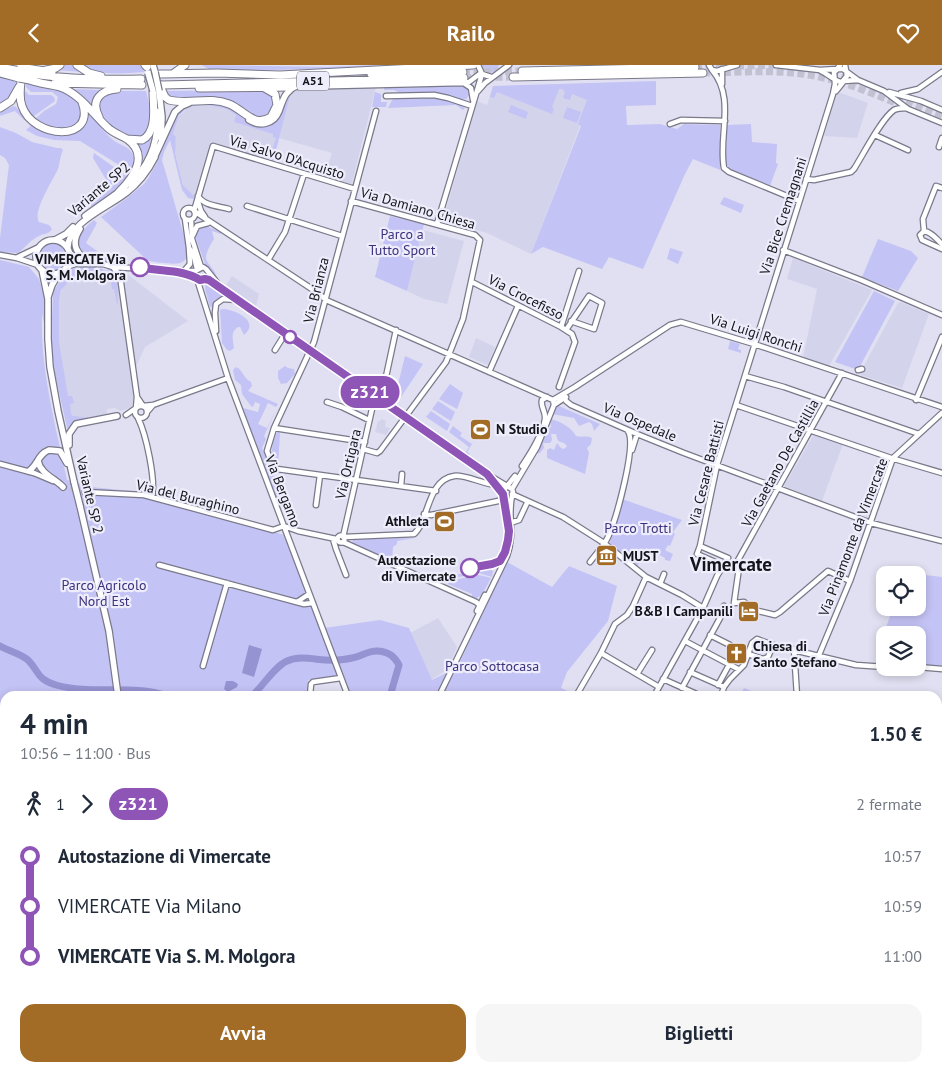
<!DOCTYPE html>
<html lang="it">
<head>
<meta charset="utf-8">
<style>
	:root { --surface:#fff; --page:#f6f6f7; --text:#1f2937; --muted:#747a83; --accent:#a26b26 }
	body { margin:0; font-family:"PT Sans",sans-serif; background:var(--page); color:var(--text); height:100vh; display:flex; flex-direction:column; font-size:19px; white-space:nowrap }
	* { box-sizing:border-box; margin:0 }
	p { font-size:16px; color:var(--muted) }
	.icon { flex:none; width:28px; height:28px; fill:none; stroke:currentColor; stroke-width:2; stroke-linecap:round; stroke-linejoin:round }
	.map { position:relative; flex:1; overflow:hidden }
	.sheet { position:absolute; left:0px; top:626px; width:942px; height:381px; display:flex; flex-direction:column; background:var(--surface); border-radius:15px 15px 0 0; box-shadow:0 2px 8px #0003 }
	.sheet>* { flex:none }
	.badge { padding:0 10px; border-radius:16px; font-size:18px; line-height:32px }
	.fabs { position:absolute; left:876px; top:501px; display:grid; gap:10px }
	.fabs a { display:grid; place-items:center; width:50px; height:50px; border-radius:10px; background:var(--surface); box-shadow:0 2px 8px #0003; font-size:25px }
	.map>.badge { position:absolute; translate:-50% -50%; box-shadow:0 0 0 2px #fff }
	.legs { display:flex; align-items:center; gap:8px; height:55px; padding:0 20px; font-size:16px }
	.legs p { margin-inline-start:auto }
	.summary { display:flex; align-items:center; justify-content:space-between; height:85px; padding:0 20px }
	h1 { font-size:28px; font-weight:700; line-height:38px }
	.primary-button { display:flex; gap:10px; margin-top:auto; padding:10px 20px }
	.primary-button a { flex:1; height:58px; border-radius:15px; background:var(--accent); color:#fff; font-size:20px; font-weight:700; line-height:58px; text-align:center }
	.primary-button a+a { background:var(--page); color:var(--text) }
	ul { padding:0 20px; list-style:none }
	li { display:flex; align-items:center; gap:18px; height:50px; font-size:19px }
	li i { display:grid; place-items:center; width:8px; height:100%; margin:0 6px; background:currentColor }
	li i::after { content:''; width:12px; height:12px; margin:-6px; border:4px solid; border-radius:50%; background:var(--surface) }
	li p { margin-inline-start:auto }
	li:first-child i { background:linear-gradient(#0000 50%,currentColor 0) }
	li:last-child i { background:linear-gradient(currentColor 50%,#0000 0) }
	header { display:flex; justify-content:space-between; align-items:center; height:65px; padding:0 20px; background:var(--accent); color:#fff; font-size:22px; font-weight:700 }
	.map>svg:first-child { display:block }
	.built { fill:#d3d3ec }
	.green { fill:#c4c3f5 }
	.water { fill:#9693d2 }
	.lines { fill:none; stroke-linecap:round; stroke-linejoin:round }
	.river { stroke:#9693d2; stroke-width:7 }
	.minor-tunnel { stroke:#c1c1d2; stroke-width:4.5; stroke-dasharray:4.5 2; stroke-linecap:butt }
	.highway-tunnel { stroke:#c1c1d2; stroke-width:7; stroke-dasharray:7 3.5; stroke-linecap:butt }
	.minor-casing { stroke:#79798a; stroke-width:7 }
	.major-casing { stroke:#79798a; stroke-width:8 }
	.highway-casing { stroke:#79798a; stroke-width:9 }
	.minor { stroke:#fff; stroke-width:4.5 }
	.major { stroke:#fff; stroke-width:5.5 }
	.highway { stroke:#fff; stroke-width:7 }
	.major-bridge-casing { stroke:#79798a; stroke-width:8; stroke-linecap:butt }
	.highway-bridge-casing { stroke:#79798a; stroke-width:9; stroke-linecap:butt }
	.major-bridge { stroke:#fff; stroke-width:5.5 }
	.highway-bridge { stroke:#fff; stroke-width:7 }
	.line-1-casing { stroke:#fff; stroke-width:11 }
	.line-1 { stroke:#8e54b6; stroke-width:8 }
	.stop-1-dot { fill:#fff; stroke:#8e54b6; stroke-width:2.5 }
	.labels { text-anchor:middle; stroke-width:4.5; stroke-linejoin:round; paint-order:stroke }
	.shield { fill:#ededfc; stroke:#55555e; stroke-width:1 }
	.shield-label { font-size:12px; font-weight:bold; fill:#14141a }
	.street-label { font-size:14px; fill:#14141a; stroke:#ededfc }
	.park-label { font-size:14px; fill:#3d327d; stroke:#ededfc }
	.stop-label { font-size:14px; font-weight:bold; fill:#14141a; stroke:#ededfc; text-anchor:end }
	.poi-label { font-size:14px; font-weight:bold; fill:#14141a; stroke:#ededfc; text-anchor:start }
	.district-label { font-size:19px; font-weight:bold; fill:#14141a; stroke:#ededfc }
</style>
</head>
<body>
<header><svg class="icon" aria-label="back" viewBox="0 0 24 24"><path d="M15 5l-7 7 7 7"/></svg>Railo<svg class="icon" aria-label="heart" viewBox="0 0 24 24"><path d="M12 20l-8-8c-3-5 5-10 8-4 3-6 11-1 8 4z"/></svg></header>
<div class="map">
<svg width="942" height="1007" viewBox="0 0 942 1007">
	<rect width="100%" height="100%" fill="#e0e0f2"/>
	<path class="built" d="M596 19 531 189 487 168 443 155 477 36 487 40 493 21Z
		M376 22 352 118 349 121 324 112 332 88 279 73 290 29 298 25Z
		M841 28 868 38 857 73 824 71 836 30Z
		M193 41H215L234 47 236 50 234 57 274 69 276 73 270 90 268 89 266 94 211 77 195 132 193 131 183 120 175 88 176 85 173 69 179 50 182 49 187 43Z
		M423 165 464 176 447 239 424 234 407 226Z
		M793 193 872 225 829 301 803 293 817 224 787 214Z
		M102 204 126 208 188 256 145 282 131 313 134 336 131 343 120 346 115 343 107 344V349L77 355 67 353 58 310 57 249 62 223 73 210Z
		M232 211 259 229 256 241 226 220Z
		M901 237 929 249 902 323 861 310 860 308 898 238Z
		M476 273 495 282 488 300 469 292Z
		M381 354 386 356 385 362 390 363 386 370 375 367 378 356H380Z
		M814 369 843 379 822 436 784 421Z
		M438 553 457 582 448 604 431 615 410 568Z
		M5 767V886L0 884V780Z
		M269 1003H311L313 1007H271Z
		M320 1003H367L369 1007H322Z"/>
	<path class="green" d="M62 0H75L82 7 57 5Z
		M80 0H142L144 7C123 8 100 12 80 0Z
		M202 0 326 2 375 0H454L240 6 210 5Z
		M482 0H499L496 7 490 8 484 6Z
		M0 12 19 16 9 35 0 41Z
		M656 16V40L626 41 627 60 660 59 677 64 684 59 720 60V105L693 94 685 109 643 204 609 192 602 204 543 182 531 189 581 61 578 59 587 35 572 29 570 35 563 33 565 27 562 24H559L552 42 554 44 552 49 497 27 494 33 490 32 493 21Z
		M26 18 57 23 80 37 82 51 75 61 55 65 34 55 44 46 56 39 58 32 52 27H31L26 22Z
		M465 21 469 24 470 29 466 34 460 35 440 28H400L394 25H384V23Z
		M23 24 29 30H51L54 32 55 36 31 53 23 38Z
		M72 24 101 25 102 26 95 44 72 25Z
		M258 25 270 28 275 36 270 51 257 54 235 39 173 34 168 32 164 26Z
		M115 26H146L151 47V62L143 72C120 74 109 64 98 46L101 31Z
		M291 27 273 97 266 94V93L271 94 272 91 270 90 276 73 273 72V69L234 57 236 50C228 41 198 37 187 43 183 45 183 48 179 50L173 69 176 72C174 78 177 83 175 88L183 120 195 132 193 134 188 133 182 125 170 75 164 87 162 95 185 174 187 193C185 195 183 197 180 198 176 200 150 197 147 195L101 152 127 133 144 119 149 112 156 99 174 53 180 44 191 39H213L233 44 248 56 274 57C283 48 283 36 291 27Z
		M375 27 381 29V37H387L386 42H372Z
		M398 32C418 32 449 31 465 43L463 45 456 40 388 43 392 35Z
		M511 40 528 47 526 54 508 47Z
		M14 41 16 42 28 56 24 55 15 46 0 51V46Z
		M567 42 581 47 577 58 563 53Z
		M88 45C96 55 103 67 113 75 119 80 127 80 132 88 145 108 105 134 91 142V137L102 131 123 112 124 103 80 76 54 75 37 71 26 65 33 59C52 76 87 77 88 45Z
		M751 59 752 77 777 79 776 98 778 99 770 121 730 104 726 99 727 60Z
		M0 62 16 68 32 77 57 83H61L63 85C60 91 60 98 58 104 53 115 32 147 39 157L49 160 52 164C49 169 47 168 41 170 31 174 26 182 18 188L0 187V173L9 100 5 93 0 90Z
		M152 70 148 86 140 100 133 76Z
		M94 88 121 107 119 114 110 121 93 93Z
		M724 132 744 140 741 148 720 139Z
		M390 151 424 159 407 226 375 212Z
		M94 155 97 158 86 178 112 197C105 197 90 194 85 191 68 181 83 163 94 155Z
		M206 161 221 167V169L212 166 214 174C197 201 212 194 218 215L205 199 196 174V170L198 164Z
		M878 174 911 186 918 193 898 226 862 212Z
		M39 192a14 14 0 1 1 28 0a14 14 0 1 1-28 0Z
		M670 183 683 187 678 199 667 194Z
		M0 195 29 202 39 214 45 235 44 258 42 249C40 305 56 361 67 415L91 422 141 427 291 472 324 563 380 555 409 563 432 615 446 608 453 611 507 497 552 522 569 501 617 521 608 556 567 607 561 623 574 629 573 631H350L342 611 308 615 307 631H288L271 629 270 631H5V706L0 719Z
		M82 201H90L103 204 104 207 99 210 71 214 61 225 59 237V277L68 331H72L74 338 70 339 71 349 73 351 92 353 78 356 68 367 55 309 51 279 53 227 65 208 71 204Z
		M105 202 114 204 117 210 118 238 117 239 114 224H112L109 206Z
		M206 217H208L227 231 219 234 214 241 210 242 205 224Z
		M874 226 895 236 858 305 835 297Z
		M222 244C234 244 261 256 244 270L240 262H238C230 267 233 275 234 283L230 286 227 285 222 278 220 245Z
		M730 276 740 279 738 284 741 285V288L728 284Z
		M405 291 423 299 397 338 394 336Z
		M285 301 288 303 294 304 295 309 287 318 281 319 278 313V306Z
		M236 302C243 305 243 313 251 317L252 321 248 326 278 339 276 342 268 338 258 359 267 363 276 345 264 371 266 374 262 383 282 431 276 433 243 343 258 347 260 339 255 337 253 342 251 341 242 329 241 320 235 315 233 305Z
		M450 319 463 328 457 344 439 334Z
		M438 336 455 347 451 356 432 344Z
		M559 341 600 359 594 366 592 359 589 357 579 361 574 353 552 349 556 342Z
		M431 346 450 359 447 366 426 352Z
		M550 354C559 355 572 363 576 371 582 373 586 370 592 373L591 379 587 383 589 388 585 409 547 393V385L550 383 554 385 557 378 561 383 564 384 567 381 564 378 558 376 556 369H551L552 375 550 378H543L544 383 540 388 535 389 545 366 551 362Z
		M453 361 462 368 460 371 472 379 467 387 470 389 468 391 465 388 469 382 449 367Z
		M278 367 280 368 278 402C268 391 272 381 276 369Z
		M622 434 682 455 673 467 675 469 670 481 668 480 665 485 673 489 670 496 665 495V493L646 483 637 502 610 478Z
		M415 473 397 476V479L393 482 392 496 352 479 353 474Z
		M488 503 493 506 492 512 479 508 449 514 451 511Z
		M899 507 942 512V601L918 600V570H885V598H881V576L893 543 918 542V510H898Z
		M479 510 491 513 482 530 475 534 471 533 472 529 448 519 449 516Z
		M744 623 764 631H730L732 627 740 630Z
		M928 1002 931 1007H612L596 1003Z"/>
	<path class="water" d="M249 580 262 584 254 612 242 608Z
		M226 616H233L238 619 237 622 228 627 224 624Z"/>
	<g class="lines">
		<path class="river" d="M0 581C9 586 21 589 28 595 40 607 35 613 56 620 92 630 131 619 168 631
			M252 631C263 621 274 602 287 596 302 589 321 597 337 595 342 595 347 594 352 593 361 592 368 585 378 586 389 587 394 591 399 600L390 631
			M917 1002 921 1007"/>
		<path class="minor-tunnel" d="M70 424 85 427"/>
		<path class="highway-tunnel" d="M695 2 783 0
			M821 6 859 17
			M463 7 522 6
			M703 8C732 8 763 5 792 8 832 11 870 27 907 43
			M464 13 513 12
			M141 14H161
			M887 28 942 51"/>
		<defs>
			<path id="minor" d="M478 0 482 9 491 12
				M709 0 712 5 717 6 737 0
				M776 0 820 5 837 4 840 0
				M712 5C736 33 718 71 724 103L729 107 799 136
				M821 6C828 9 836 17 842 17L847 11 845 0
				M465 19 471 23 473 35
				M722 19V4
				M293 22 463 18 469 17 481 8
				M478 26 485 18 509 0
				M836 26 844 16 858 15
				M889 27 921 36 942 45
				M901 28 918 24 942 7
				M386 31 434 30 448 33 472 41
				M376 46 314 277 274 363 267 386 272 399 277 404 436 426
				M670 59 681 55 725 56
				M875 70 908 85
				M939 82 942 73
				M806 114 814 115 851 107 854 104C863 90 881 54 894 45 898 43 902 43 906 43
				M355 124 213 81 194 146 318 228 326 235 553 335
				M198 131C204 141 219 141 229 144
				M351 136 475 170 480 175 463 254 446 297 380 386 377 388 363 384
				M198 137 201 146 205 152
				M247 141 342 171
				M183 149a6 6 0 1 1 12 0a6 6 0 1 1-12 0Z
				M185 154 189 183 193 188 197 204
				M191 155 192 174 201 202
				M437 159 482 9
				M924 166 923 154 936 121 942 123
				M193 170 197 161 208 158
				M942 179C936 174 932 167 924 166L920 170 922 175 942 184
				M783 185 861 215 942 250
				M69 187 77 194 85 197
				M0 190 17 193 38 200
				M18 192 39 182
				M268 195 285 167 304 109
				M103 199 113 202 179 206H195L203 202 206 204 218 219
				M66 202 75 199H104
				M113 202 120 211 137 332 143 341 153 340
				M184 206 190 199 189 184
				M183 208 193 211 199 214
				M197 214 228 313 348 631
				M205 214 226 227 487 409 512 424
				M472 217 561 262 572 269 575 277 559 322
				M561 262 579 206
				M566 265 589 231 602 238 594 264 571 256
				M216 266 215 248 216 239 223 234 237 235
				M275 285 285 269
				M858 305 862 304
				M489 307 518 241
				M745 311 784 322 919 369
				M560 332 565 333 566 336 571 340 637 369 684 388 871 458 942 476
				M381 335 396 265
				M553 335 575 322 670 260 681 257 754 279 942 342
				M916 335 942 272
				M327 337 342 342 369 355
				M554 340 566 332
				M736 340 891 393 942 408
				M135 347a6 6 0 1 1 12 0a6 6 0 1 1-12 0Z
				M147 347 153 340 228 313
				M126 350 136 343 137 332
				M138 353C146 369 156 415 152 432
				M274 363 365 377
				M632 385 637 369
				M0 399 34 408 53 416
				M522 401C530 389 543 368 545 354 546 346 540 342 542 335L547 332
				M401 421 402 409
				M85 427 144 430 273 465 284 461
				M512 429 563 452 604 478 646 512 682 530 703 543
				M316 440 320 410
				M424 449 431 450 503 435
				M513 457 519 455 527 438
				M508 458 503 426 515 411
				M284 461 298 466 336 474
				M337.5 474a3.5 3.5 0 1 1 7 0a3.5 3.5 0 1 1-7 0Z
				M343 472 372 344 377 333
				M344 472 414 469C429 456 427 415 454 411 464 409 483 419 496 420
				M333 474 336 484 346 510
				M343 477 476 537 482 542
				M590 497C596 489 604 481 608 472 616 455 637 380 628 366
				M737 497 842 308
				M737 497 739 503 734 538 744 537 754 545 775 550 780 547 828 506 850 516
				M159 500 304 539 313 538
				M724 501 697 489 700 481 717 400 833 29 835 19 834 7 838 4H843L858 15 884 26 908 44 942 58
				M660 519 664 509
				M297 537 309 529
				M724 541 725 542
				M477 546 485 530
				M710 570 730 580
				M685 576 738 604
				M794 584 797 631
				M601 588 659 622
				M748 589 763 594 768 592 773 580
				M819 590 850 516 893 393 942 348
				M203 601 227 518
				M918 602 942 604
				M690 607 724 622
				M637 609 652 585
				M663 614 701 631
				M718 620 729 600
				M682 623 720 553
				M270 631H276
				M310 631 311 619 313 617 341 613
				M439 631 507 491C516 466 506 450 513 427L512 424 537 382 554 340 553 335
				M559 631H560
				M576 631 601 588 615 559 627 550 633 541 646 512
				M654 631 703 543 717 511 728 493 700 481
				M721 631 724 622 730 614 744 600 752 578 757 574 773 580 856 600 885 602
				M938 676 942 654
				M0 729 5 732
				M938 861 940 852
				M938 881 942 882
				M938 984 942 985
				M0 1000 5 1002
				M6 1002 17 1007
				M226 1002 224 1007 240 1004
				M313 1002 315 1007
				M371 1002 373 1007
				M534 1002 536 1007
				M519 1006 526 1003 532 1007
				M32 1007 34 1002
				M420 1007 422 1002
				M461 1007 463 1002
				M514 1007 516 1002"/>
			<path id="major" d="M153 0 155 7
				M159 26 162 52 161 74
				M249 55C260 62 274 59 279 46 281 41 282 36 285 31 287 27 291 25 293 22
				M153 95 175 47 182 41 189 38
				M130 119C150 99 160 74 156 46
				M85 151 123 124
				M80 164C70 179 76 190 92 198
				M55 175 66 169 73 162
				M36 192a17 17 0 1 1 34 0a17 17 0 1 1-34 0Z
				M68 184C66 158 109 142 126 128 139 118 148 106 155 92
				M42 205 48 234V274L50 302 58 346 74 417
				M48 232 52 220 59 208
				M69 380V369L76 359 117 351
				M38 396C40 408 54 413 63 422
				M29 406C38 400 38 389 49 385L60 386 67 398
				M80 441 109 566 118 631
				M236 1002 244 1005 251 1002"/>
			<path id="highway" d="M77 0 89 8 101 11
				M145 0 147 2
				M0 2 20 6
				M32 4 52 7
				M46 5 56 3 60 0
				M522 6 695 2
				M0 8 19 13
				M174 8 185 0
				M31 9C68 14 104 15 141 14
				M160 9 217 8 280 10 473 0
				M371 9 463 7
				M513 12 703 8
				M30 15C40 19 50 19 60 22 80 29 92 48 107 62 113 68 120 70 127 74 150 90 133 113 119 127
				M21 17C20 25 19 33 22 41 33 74 97 78 82 37
				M55 18 142 20
				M159 19 165 32 169 35C189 40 209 31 229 39 244 45 254 63 271 52L277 40 275 29 263 22
				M162 20 464 13
				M199 23 293 22
				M0 43 11 36 19 22
				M99 52C90 35 101 25 117 24
				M127 74 142 75C158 67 153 41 153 26"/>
		</defs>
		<use href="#minor" class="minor-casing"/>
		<use href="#major" class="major-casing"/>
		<use href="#highway" class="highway-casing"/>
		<use href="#minor" class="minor"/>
		<use href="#major" class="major"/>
		<use href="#highway" class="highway"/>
		<defs>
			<path id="major-bridge" d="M155 7 159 26
				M148 8 153 26
				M74 417 80 441"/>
			<path id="highway-bridge" d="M21 2 32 4
				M20 6 31 9
				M19 13 30 15"/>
		</defs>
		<use href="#major-bridge" class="major-bridge-casing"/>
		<use href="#highway-bridge" class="highway-bridge-casing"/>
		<use href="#major-bridge" class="major-bridge"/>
		<use href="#highway-bridge" class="highway-bridge"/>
	</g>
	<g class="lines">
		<defs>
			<path id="line-1" d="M140 202C161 207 182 204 200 215L205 214 209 215 487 409 503 429 509 466 508 475 505 487 500 496 492 499 470 503"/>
		</defs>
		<use href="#line-1" class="line-1-casing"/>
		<use href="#line-1" class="line-1"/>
	</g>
	<defs>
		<symbol id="stadium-square" viewBox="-11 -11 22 22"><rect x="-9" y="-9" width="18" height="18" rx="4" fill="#a26b26" stroke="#ededfc"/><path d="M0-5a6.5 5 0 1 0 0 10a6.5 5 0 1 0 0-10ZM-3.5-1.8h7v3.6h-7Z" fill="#fff"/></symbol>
		<symbol id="museum-square" viewBox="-11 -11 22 22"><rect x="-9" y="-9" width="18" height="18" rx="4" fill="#a26b26" stroke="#ededfc"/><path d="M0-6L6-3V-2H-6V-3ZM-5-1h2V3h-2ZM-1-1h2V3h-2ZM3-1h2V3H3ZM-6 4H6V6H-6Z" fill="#fff"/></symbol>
		<symbol id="hotel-square" viewBox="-11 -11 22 22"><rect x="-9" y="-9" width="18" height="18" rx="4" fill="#a26b26" stroke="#ededfc"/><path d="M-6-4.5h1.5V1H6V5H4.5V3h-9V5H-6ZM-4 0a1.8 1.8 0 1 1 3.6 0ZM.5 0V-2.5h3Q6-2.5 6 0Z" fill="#fff"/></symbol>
		<symbol id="church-square" viewBox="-11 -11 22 22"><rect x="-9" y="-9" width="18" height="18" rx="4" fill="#a26b26" stroke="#ededfc"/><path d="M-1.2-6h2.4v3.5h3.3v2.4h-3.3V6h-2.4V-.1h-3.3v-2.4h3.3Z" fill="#fff"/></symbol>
	</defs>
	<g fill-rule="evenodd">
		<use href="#stadium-square" x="468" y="352" width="25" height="25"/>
		<use href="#stadium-square" x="432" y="444" width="25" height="25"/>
		<use href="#museum-square" x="594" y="478" width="25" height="25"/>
		<use href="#hotel-square" x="736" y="534" width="25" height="25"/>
		<use href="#church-square" x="724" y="576" width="25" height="25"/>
	</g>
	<g class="stop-1-dot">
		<circle cx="140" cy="202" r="9"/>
		<circle cx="290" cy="272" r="6"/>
		<circle cx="470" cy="503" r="9"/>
	</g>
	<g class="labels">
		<rect class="shield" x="297" y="6.5" width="32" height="19" rx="4"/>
		<g class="shield-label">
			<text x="313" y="20">A51</text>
		</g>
		<g class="street-label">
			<text transform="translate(287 92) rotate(17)" y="5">Via Salvo D'Acquisto</text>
			<text transform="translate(99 124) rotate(-40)" y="5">Variante SP2</text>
			<text transform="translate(418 143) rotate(16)" y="5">Via Damiano Chiesa</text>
			<text transform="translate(783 151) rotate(-72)" y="5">Via Bice Cremagnani</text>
			<text transform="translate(316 225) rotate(-76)" y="5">Via Brianza</text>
			<text transform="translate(526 232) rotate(27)" y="5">Via Crocefisso</text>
			<text transform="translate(756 268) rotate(18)" y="5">Via Luigi Ronchi</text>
			<text transform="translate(640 357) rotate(23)" y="5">Via Ospedale</text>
			<text transform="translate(780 398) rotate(-61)" y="5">Via Gaetano De Castillia</text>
			<text transform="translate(348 399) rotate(-77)" y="5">Via Ortigara</text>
			<text transform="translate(706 408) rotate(-76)" y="5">Via Cesare Battisti</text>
			<text transform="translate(283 426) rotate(69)" y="5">Via Bergamo</text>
			<text transform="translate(90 430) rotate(77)" y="5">Variante SP 2</text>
			<text transform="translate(188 432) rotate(14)" y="5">Via del Buraghino</text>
			<text transform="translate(853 472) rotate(-69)" y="5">Via Pinamonte da Vimercate</text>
		</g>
		<g class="park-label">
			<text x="402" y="174">Parco a<tspan x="402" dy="16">Tutto Sport</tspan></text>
			<text x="638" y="468">Parco Trotti</text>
			<text x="104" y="525">Parco Agricolo<tspan x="104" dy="16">Nord Est</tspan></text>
			<text x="492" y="606">Parco Sottocasa</text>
		</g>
		<g class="stop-label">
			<text x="126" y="199">VIMERCATE Via<tspan x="126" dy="16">S. M. Molgora</tspan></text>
			<text x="456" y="500">Autostazione<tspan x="456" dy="16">di Vimercate</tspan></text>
		</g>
		<g class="poi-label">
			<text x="496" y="369">N Studio</text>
			<text x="429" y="461" text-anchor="end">Athleta</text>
			<text x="623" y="496">MUST</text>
			<text x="733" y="551" text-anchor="end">B&amp;B I Campanili</text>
			<text x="753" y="586">Chiesa di<tspan x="753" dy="16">Santo Stefano</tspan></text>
		</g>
		<g class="district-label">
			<text x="731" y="506">Vimercate</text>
		</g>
	</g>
</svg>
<div class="fabs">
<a><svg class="icon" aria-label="locate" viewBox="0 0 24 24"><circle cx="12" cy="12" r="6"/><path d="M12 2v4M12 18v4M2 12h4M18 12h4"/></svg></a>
<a><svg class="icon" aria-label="layers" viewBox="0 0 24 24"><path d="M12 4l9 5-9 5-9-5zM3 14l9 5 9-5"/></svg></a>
</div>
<b class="badge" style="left:370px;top:327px;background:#8e54b6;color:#fff">z321</b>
<section class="sheet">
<div class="summary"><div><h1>4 min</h1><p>10:56 – 11:00 · Bus</p></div><b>1.50 €</b></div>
<div class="legs"><svg class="icon" aria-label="walk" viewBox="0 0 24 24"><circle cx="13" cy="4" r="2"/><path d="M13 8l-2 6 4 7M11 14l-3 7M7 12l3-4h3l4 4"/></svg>1<svg class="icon" aria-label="forward" viewBox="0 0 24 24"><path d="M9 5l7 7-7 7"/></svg><b class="badge" style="background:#8e54b6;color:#fff">z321</b><p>2 fermate</p></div>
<ul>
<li><i style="color:#8e54b6"></i><b>Autostazione di Vimercate</b><p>10:57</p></li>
<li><i style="color:#8e54b6"></i><span>VIMERCATE Via Milano</span><p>10:59</p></li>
<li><i style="color:#8e54b6"></i><b>VIMERCATE Via S. M. Molgora</b><p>11:00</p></li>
</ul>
<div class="primary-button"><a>Avvia</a><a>Biglietti</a></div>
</section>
</div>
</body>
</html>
